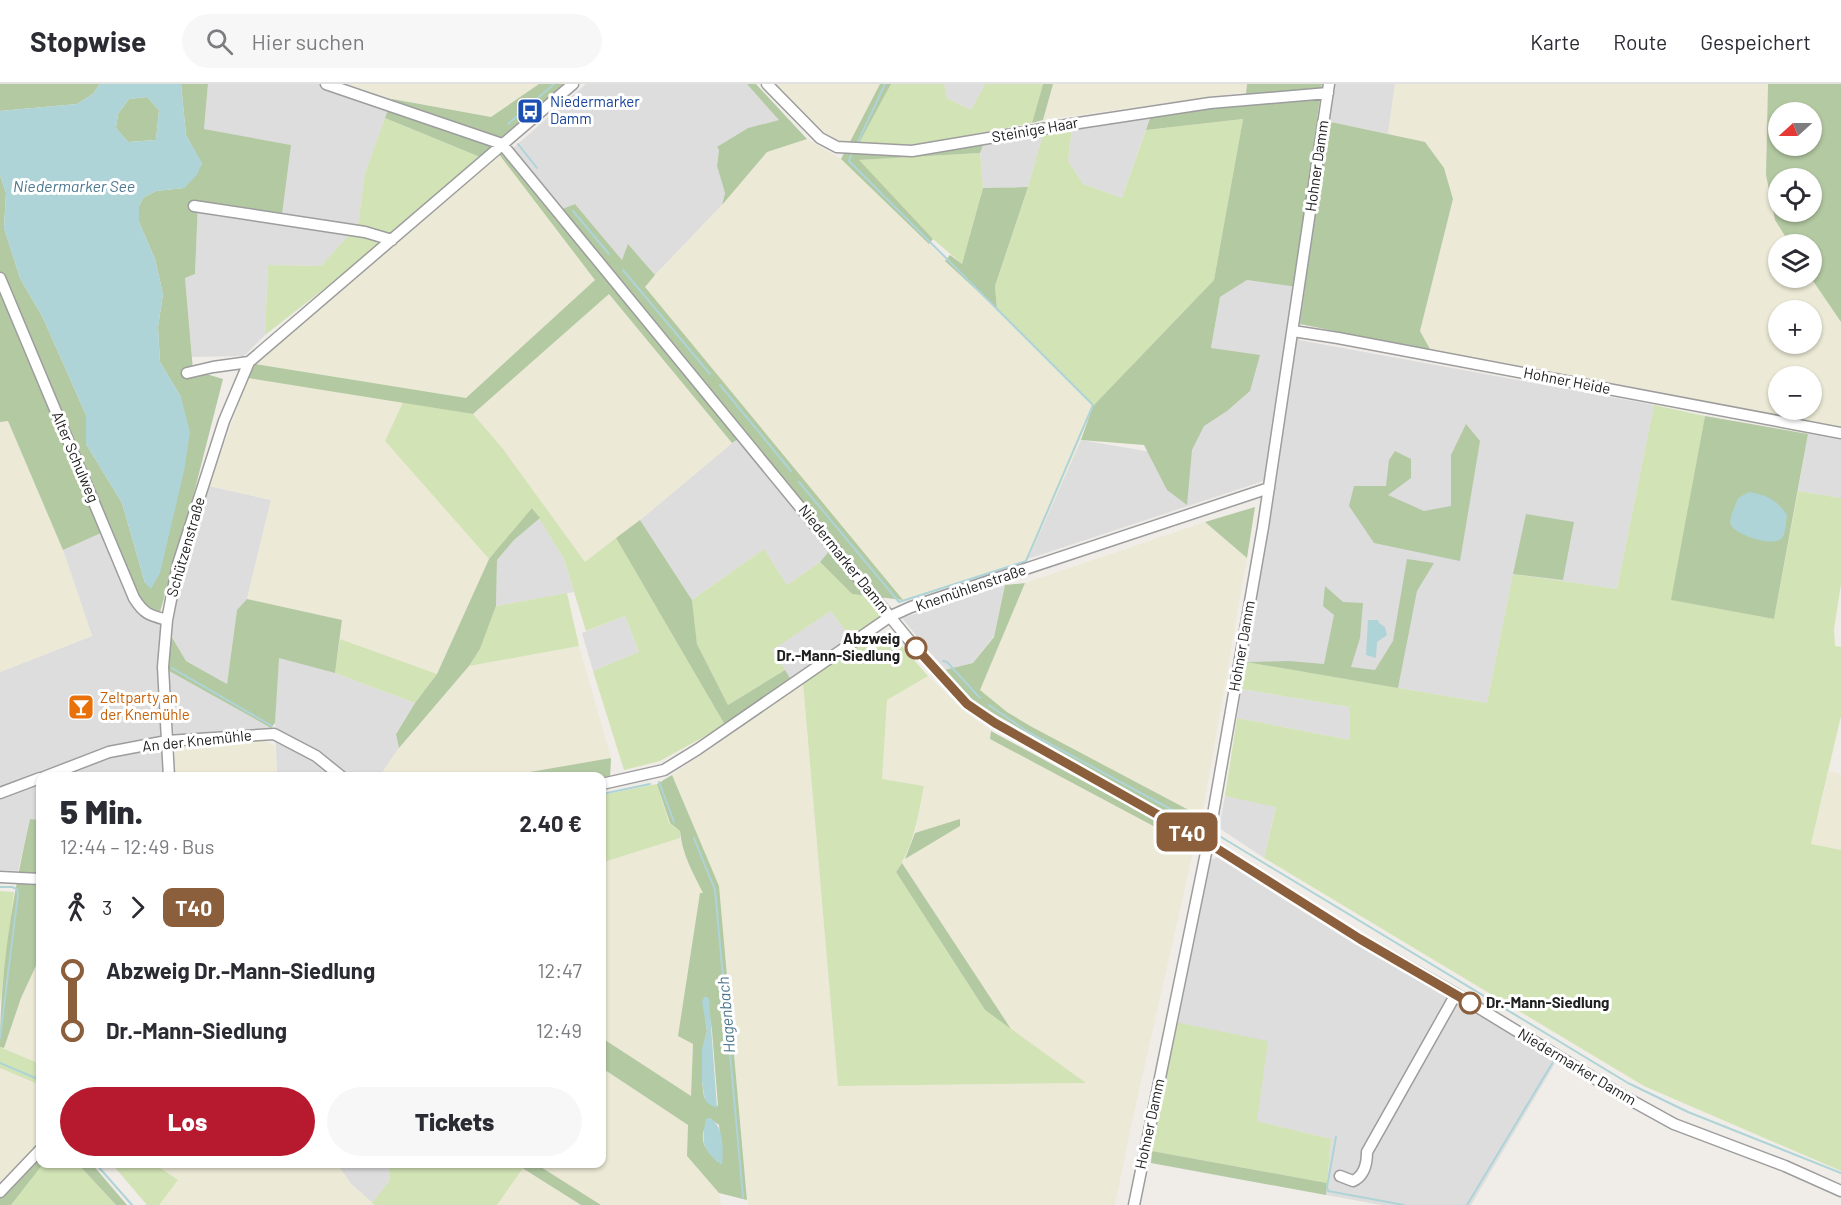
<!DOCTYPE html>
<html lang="de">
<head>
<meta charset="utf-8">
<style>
	:root { --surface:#fff; --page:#f7f7f7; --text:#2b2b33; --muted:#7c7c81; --line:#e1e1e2; --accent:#b71a2f }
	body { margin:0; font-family:Barlow,sans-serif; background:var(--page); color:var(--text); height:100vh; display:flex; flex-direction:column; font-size:22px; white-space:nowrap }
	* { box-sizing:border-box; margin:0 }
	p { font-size:20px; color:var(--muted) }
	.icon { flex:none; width:33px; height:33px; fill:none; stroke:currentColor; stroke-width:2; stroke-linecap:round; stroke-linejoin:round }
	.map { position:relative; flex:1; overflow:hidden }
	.sheet { position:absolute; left:36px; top:688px; width:570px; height:396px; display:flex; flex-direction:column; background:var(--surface); border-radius:12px; box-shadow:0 2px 4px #0004 }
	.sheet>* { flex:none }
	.badge { padding:0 12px; border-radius:9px; font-size:21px; line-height:39px }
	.needle { width:39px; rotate:249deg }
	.fabs { position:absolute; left:1768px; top:18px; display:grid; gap:12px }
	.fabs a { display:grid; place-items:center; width:54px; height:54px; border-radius:50%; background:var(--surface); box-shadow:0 2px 4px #0004; font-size:30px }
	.map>.badge { position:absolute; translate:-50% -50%; box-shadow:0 0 0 3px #fff }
	.legs { display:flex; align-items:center; gap:9px; height:66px; padding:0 24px; font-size:20px }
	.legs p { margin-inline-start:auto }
	.overview { display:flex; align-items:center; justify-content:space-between; height:102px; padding:0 24px }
	h1 { font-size:33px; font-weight:800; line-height:45px }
	.action { display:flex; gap:12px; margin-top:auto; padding:12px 24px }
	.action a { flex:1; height:69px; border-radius:36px; background:var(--accent); color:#fff; font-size:24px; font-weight:800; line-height:69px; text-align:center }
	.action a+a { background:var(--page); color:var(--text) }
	ul { padding:0 24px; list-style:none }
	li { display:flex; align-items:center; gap:21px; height:60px; font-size:22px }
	li i { display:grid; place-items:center; width:9px; height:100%; margin:0 8px; background:currentColor }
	li i::after { content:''; width:15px; height:15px; margin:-8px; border:4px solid; border-radius:50%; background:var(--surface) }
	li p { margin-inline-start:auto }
	li:first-child i { background:linear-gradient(#0000 50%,currentColor 0) }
	li:last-child i { background:linear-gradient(currentColor 50%,#0000 0) }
	header { display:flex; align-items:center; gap:36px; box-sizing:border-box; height:84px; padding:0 30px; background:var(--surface); border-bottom:2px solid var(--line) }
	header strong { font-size:28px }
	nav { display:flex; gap:33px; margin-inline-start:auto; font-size:21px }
	.search { width:420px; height:54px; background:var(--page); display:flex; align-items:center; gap:15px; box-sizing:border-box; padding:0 21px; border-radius:33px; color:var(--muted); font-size:22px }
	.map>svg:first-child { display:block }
	.residential { fill:#deddde }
	.farmland { fill:#ecead6; fill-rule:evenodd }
	.grass { fill:#d2e3b5 }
	.forest { fill:#b3c9a2; fill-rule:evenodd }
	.water { fill:#aed4d7; fill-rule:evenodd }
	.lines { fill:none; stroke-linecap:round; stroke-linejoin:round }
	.stream { stroke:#aed4d7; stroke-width:2 }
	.minor-casing { stroke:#9d9d9d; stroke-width:13 }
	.minor { stroke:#fff; stroke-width:10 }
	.line-1-casing { stroke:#fff; stroke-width:14 }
	.line-1 { stroke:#8b5e3c; stroke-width:9 }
	.stop-1-dot { fill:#fff; stroke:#8b5e3c; stroke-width:3 }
	.labels { text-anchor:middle; stroke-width:6; stroke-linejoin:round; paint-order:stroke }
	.transit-label { font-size:15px; fill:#164399; stroke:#fff; text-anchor:start }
	.street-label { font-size:15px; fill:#202020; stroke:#fff }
	.stop-label { font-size:15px; font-weight:bold; fill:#202020; stroke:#fff; text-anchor:end }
	.food-label { font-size:15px; fill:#c56008; stroke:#fff; text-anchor:start }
	.water-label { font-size:16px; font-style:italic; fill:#4d778e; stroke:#fff }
</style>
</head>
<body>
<header>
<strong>Stopwise</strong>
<div class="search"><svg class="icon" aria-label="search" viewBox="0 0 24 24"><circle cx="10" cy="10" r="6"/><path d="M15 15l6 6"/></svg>Hier suchen</div>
<nav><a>Karte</a><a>Route</a><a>Gespeichert</a></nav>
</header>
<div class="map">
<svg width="1841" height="1121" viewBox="0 0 1841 1121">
	<rect width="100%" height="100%" fill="#f0ece8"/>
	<path class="residential" d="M208 0H346L392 15 365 89 358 142 321 182 268 181 265 251 244 272 192 273 185 194 195 190 198 118 290 61 204 45Z
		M586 0H747L780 36 748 44 717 64 719 66 717 82 725 109 722 121 655 191 629 161 622 176 575 120 562 125 512 65Z
		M944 0H985L971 26 947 14Z
		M1322 0H1395L1388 50 1317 35Z
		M1151 31 1122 114 1083 100 1068 77 1072 43Z
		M1043 50 1028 103 983 104 980 69 984 59Z
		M1247 196 1305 204 1299 256 1654 321 1617 505 1513 490 1487 619 1246 578 1276 393 1028 475 1081 356 1181 373 1211 265 1220 213Z
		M1808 350 1841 356V414L1798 407Z
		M741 354 832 465 820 478 787 501 764 465 692 516 640 436 732 359Z
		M209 402 271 416 247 515 237 526 227 600 186 577 170 550 178 501Z
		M540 434 564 475 574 508 496 522 497 476 514 456Z
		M101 449 131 520 160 528 162 693H40V736L30 735 18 787 0 786V588L92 552 63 466Z
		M1005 501 994 552 973 579 944 586 902 534Z
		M831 527 850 553 790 594 771 566Z
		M625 532 639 568 593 587 582 549Z
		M278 573 335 589 415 619 396 649 399 664 379 693H277L275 639Z
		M169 587 271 644 172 652Z
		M1241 605 1350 623V656L1237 634Z
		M1225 712 1276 722 1264 774 1219 744Z
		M1221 772 1360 859 1557 976 1471 1121H1381L1326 1111 1331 1055 1257 1037 1175 938 1210 776Z
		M337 1080H388L390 1096 372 1119 351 1100Z"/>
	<path class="farmland" d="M346 0H539L491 33 392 15Z
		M776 0H880L850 58 836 56 823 48Z
		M1053 0H1247L1246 8 1043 36Z
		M1395 0H1768L1766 91 1775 136 1790 160H1779V194H1811L1841 238V345L1431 267 1420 247 1453 115 1388 50ZM1779 226H1812V260H1779ZM1779 292H1812V326H1779Z
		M807 55 841 75 997 225 1093 322 1081 356 1028 475 903 516 644 203 722 121 767 68Z
		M498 69 596 196 466 314 255 280Z
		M609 210 732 359 640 436 585 479 503 365 473 330Z
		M248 294 403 318 385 357 489 475 437 590 340 555 342 536 247 515 271 416 209 402Z
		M8 337 63 466 92 552 0 588V338Z
		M1205 438 1247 474 1202 733 1032 643 1007 628 980 606 1025 499Z
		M579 562 611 674 501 693H379L399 664 469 582Z
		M928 592 967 629 991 647 990 655 1194 764 1132 1038 1115 1121H748L719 802 672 691 803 599 838 1002 1085 999 1011 945 902 779 905 775 960 736 915 749 924 702 882 695 887 616Z
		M262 656 275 662 277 693H175L173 670 182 663Z
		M1829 687 1841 690V766L1811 761Z
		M680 754 689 782 704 809 693 960 691 1013 602 954V809L603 799H602V777H607Z
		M40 873V980L4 964 21 914Z
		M0 984 40 1001V1057L0 1098Z
		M602 984 688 1041 687 1072 719 1109 721 1121H601L536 1080H602Z
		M154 1080H337L351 1100 375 1121H159L178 1096Z
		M523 1084 581 1121H497Z"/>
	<path class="grass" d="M891 0H944L947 14 971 26 985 0H1043L1032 39 909 63 858 60Z
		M385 34 480 73 389 151 358 142 365 89Z
		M1243 35 1214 196 1093 322 997 225 995 202 1028 103 1043 50 1072 43 1068 77 1083 100 1122 114 1146 46Z
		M980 69 983 104 962 180 933 155 858 76Z
		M351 149 384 158 265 251 268 181 321 182Z
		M403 318 473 330 503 365 585 478 616 454 725 641 660 677 624 686 593 587 639 568 625 532 586 547 564 475 533 424 489 475 385 357Z
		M1654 321 1705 332 1672 516 1774 535 1798 407 1841 414V500L1834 545 1835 562 1841 563V632L1811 760 1841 766V1087L1644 1002 1264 774 1276 723 1225 712 1237 634 1350 656V623L1241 605 1246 578 1487 619 1513 490 1617 505Z
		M764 465 787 501 820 478 852 510 868 511 882 531 850 553 831 527 772 566 785 586 728 621 697 560 692 516Z
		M567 509 579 562 469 582 480 565 496 522Z
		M874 551 893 552 928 592 887 616 882 695 924 702C918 732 914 762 896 788L985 926 1086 999 838 1002 803 599Z
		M340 555 437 590 415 619 335 589Z
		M657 700 669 739 680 747V754L607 777H602V711Z
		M0 807 14 808 0 920Z
		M1175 938 1268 957 1257 1037 1331 1055 1327 1099 1152 1067Z
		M0 963 40 980V1001L0 984Z
		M43 1080H78L116 1121H11Z
		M112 1080H154L178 1096 159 1121H147Z
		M388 1080H516L523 1084 497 1121H375L372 1119 390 1096Z"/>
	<path class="forest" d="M0 0H100L93 10 77 20 0 27Z
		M181 0H208L204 45 291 61 282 130 198 118 195 190 185 194 193 286 223 295 193 413 160 528 131 520 101 449 63 466 8 337 0 338V91L6 109 4 144 20 194 43 234 86 331V360L122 419 145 499 181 313 160 278 158 243 163 210 155 175 139 138V122L143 114 156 107 184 104 202 80 186 51Z
		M539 0H564L480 73 385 34 392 15 491 33Z
		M747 0H756L807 55 767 68 722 121 725 109 717 82 719 66 717 63 748 44 779 36Z
		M880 0H891L859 59 909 63 984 59 980 69 859 76 933 155 929 160 841 75Z
		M1043 0H1053L1043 36 1032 39Z
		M1247 0H1322L1317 35 1425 58 1444 84 1453 115 1420 247 1431 267 1300 240 1305 204 1247 196 1220 213 1211 264 1260 271 1250 307 1227 327 1204 342 1192 366 1187 421 1167 406 1144 361 1081 356 1093 322 1214 196 1243 35 1146 46 1151 31 1245 19Z
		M1768 0H1841V238L1811 194 1812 160H1790L1775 136 1766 91ZM1779 28H1812V62H1779ZM1779 94H1812V128H1779Z
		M147 13 159 26 156 56 128 58 116 44 118 30 129 15Z
		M512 65 562 125 575 120 622 176 628 160 655 191 645 203 903 516 852 510 820 478 831 465 740 354 732 359 609 210 473 330 248 294 255 280 466 314 595 196 498 69Z
		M1028 103 995 202 997 225 945 177 950 171 962 180 983 104Z
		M1705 332 1808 350 1774 535 1671 516Z
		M1466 340 1480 357 1460 477 1374 459 1349 422 1354 402H1386L1389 376 1395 367 1411 375V394L1388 411 1424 427 1451 422V371Z
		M1255 423 1247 474 1205 438Z
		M532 424 540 434 514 456 497 476 496 522 480 565 469 582 399 664 396 650 415 619 437 590 489 475Z
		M1526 430 1574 438 1563 496 1513 490Z
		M640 436 692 516 697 560 728 621 785 586 790 594 725 641 616 454Z
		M1407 475 1434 479 1417 507 1398 604 1246 578 1289 577 1324 580 1334 531 1323 522 1325 502 1343 518 1363 519 1360 554 1351 583 1375 586 1393 557Z
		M1025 499 980 606 1007 628 1032 643 1202 733 1190 743 972 617 944 586 973 579 994 553 1005 501Z
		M247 515 342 536 335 589 279 574 275 639 271 644 169 587 170 550 186 577 227 600 237 526Z
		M991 647 1188 754 1187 760 990 655Z
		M611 674 610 695 602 696V693H501Z
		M672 691 719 802 747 1116 719 1109 687 1072 688 1041 602 984V954L691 1012 693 960 678 952 700 809H703C693 789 682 770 680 747L670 739 657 700ZM707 913 712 947 718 1022 704 1013 702 998V966L707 947 705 933ZM709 1034 719 1041 722 1073 718 1078C702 1062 698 1055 709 1034Z
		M30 735 40 736V873L21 914 4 964 0 963C0 886 13 810 30 735Z
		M960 735V742L905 775 915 749Z
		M902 779 1011 945 985 926 896 788Z
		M1152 1067 1327 1099 1326 1111 1151 1079Z
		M40 1072V1080H43L11 1121H0V1113Z
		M78 1080H92L127 1121H116Z
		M516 1080H536L601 1121H581Z"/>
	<path class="water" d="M100 0H181L186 51 202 79 197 91 184 104 156 107 143 114 139 122V138L155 175 163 210 158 243 160 278 181 313 190 348 184 387 160 489 151 505 145 499 122 419 86 360V331L43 234 20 194 4 144 6 109 0 91V27L77 20 93 10ZM147 13 159 26 156 56 128 58 116 44 118 30 129 15Z
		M1749 408C1767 411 1777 416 1787 431 1786 437 1786 449 1782 454 1775 464 1735 451 1731 441 1728 434 1736 421 1738 414Z
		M1368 536H1378L1379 539 1385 543 1387 551 1377 558 1376 574 1366 571Z
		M704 913H707L709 915 717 1024 709 1020 705 1016 702 998V965L707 947 702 918Z
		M709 1034C725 1042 723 1065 722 1081 702 1066 701 1058 706 1035Z"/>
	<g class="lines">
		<path class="stream" d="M508 40 554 0
			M518 60 537 84
			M857 60 885 0
			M852 69 849 77 1093 321 1026 477 899 518
			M573 127 609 170
			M623 186 710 290
			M720 301 791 387
			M799 398 899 518
			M943 577 947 578 980 614
			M172 584 272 642
			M989 621 1028 648 1200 741
			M659 698 674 738
			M602 710 650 700
			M1221 753 1628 999 1688 1028 1841 1089
			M694 754 715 806 743 1113
			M0 803H12L17 805 18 810 0 954
			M0 979 40 996
			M1336 1053 1327 1103 1328 1107 1404 1121
			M96 1080 132 1121
			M1467 1121 1553 978"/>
		<defs>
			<path id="minor" d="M326 0 502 60 914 562 967 620 995 639 1208 759 1360 855 1456 910 1625 1013 1674 1040 1785 1082 1841 1107
				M767 0 820 54 837 63 912 67 1072 40 1210 19 1328 9
				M194 122 365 148 392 156
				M0 194 134 514C144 530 149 531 167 536
				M1293 247 1338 254 1841 349
				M187 289 213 283 249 278
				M44 693 109 668 167 657 274 650 316 672 342 693
				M169 693 163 583 167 536 178 480 224 337 249 278 573 0
				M602 700 664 686 698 665 891 532 911 523 1269 404
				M0 709 40 694
				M0 793 40 795
				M1340 1092 1353 1097C1364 1092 1367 1079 1367 1068L1456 910
				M0 1108 40 1066
				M1134 1121 1208 759 1263 443 1329 0"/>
		</defs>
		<use href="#minor" class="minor-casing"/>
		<use href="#minor" class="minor"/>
	</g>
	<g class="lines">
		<defs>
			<path id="line-1" d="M916 564 967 620 995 639 1208 759 1360 855 1470 919"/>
		</defs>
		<use href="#line-1" class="line-1-casing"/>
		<use href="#line-1" class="line-1"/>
	</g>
	<defs>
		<symbol id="bus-square" viewBox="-11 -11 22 22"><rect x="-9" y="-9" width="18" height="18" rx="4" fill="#1a4fb4" stroke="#fff"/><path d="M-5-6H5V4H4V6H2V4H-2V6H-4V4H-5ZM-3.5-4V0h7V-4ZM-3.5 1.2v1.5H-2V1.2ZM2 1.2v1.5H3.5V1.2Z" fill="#fff"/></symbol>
		<symbol id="bar-square" viewBox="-11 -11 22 22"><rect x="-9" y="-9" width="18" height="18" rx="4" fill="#e8710a" stroke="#fff"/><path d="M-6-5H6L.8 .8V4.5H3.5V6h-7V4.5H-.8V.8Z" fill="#fff"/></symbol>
	</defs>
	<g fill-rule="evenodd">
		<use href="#bus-square" x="515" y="12" width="30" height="30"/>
		<use href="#bar-square" x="66" y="608" width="30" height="30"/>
	</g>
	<g class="stop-1-dot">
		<circle cx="916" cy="564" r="10"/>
		<circle cx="1470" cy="919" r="10"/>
	</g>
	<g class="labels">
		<g class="transit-label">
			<text x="550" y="23">Niedermarker<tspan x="550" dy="17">Damm</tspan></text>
		</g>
		<g class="street-label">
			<text transform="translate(1035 46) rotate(-10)" y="5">Steinige Haar</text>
			<text transform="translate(1317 82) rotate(-82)" y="5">Hohner Damm</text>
			<text transform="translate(1567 297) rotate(11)" y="5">Hohner Heide</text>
			<text transform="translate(75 373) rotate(67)" y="5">Alter Schulweg</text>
			<text transform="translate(186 463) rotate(-74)" y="5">Schützenstraße</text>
			<text transform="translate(844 475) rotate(51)" y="5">Niedermarker Damm</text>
			<text transform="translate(971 504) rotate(-19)" y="5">Knemühlenstraße</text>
			<text transform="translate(1242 562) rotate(-80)" y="5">Hohner Damm</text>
			<text transform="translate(197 657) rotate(-6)" y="5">An der Knemühle</text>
			<text transform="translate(1577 983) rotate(31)" y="5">Niedermarker Damm</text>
			<text transform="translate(1150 1040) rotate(-78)" y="5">Hohner Damm</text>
		</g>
		<g class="stop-label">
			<text x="900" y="560">Abzweig<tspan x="900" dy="17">Dr.-Mann-Siedlung</tspan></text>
			<text x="1486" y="924" text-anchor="start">Dr.-Mann-Siedlung</text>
		</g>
		<g class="food-label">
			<text x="100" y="619">Zeltparty an<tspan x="100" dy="17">der Knemühle</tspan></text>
		</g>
		<g class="water-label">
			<text x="74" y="108">Niedermarker See</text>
			<text transform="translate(726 931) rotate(-95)" y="6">Hagenbach</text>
		</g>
	</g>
</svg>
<div class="fabs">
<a><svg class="needle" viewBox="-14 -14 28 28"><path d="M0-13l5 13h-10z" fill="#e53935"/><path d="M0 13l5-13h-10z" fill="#7c7c81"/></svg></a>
<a><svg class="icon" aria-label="locate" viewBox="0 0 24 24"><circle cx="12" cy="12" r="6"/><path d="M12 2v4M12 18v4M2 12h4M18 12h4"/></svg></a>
<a><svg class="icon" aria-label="layers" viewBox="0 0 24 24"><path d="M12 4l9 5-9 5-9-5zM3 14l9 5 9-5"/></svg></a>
<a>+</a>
<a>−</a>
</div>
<b class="badge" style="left:1187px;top:748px;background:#8b5e3c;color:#fff">T40</b>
<section class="sheet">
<div class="overview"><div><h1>5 Min.</h1><p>12:44 – 12:49 · Bus</p></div><b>2.40 €</b></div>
<div class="legs"><svg class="icon" aria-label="walk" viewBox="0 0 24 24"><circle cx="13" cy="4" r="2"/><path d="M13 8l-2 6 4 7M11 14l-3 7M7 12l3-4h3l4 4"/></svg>3<svg class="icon" aria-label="forward" viewBox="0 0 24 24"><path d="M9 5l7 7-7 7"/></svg><b class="badge" style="background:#8b5e3c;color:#fff">T40</b></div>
<ul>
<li><i style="color:#8b5e3c"></i><b>Abzweig Dr.-Mann-Siedlung</b><p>12:47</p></li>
<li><i style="color:#8b5e3c"></i><b>Dr.-Mann-Siedlung</b><p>12:49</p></li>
</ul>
<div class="action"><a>Los</a><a>Tickets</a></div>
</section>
</div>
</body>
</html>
